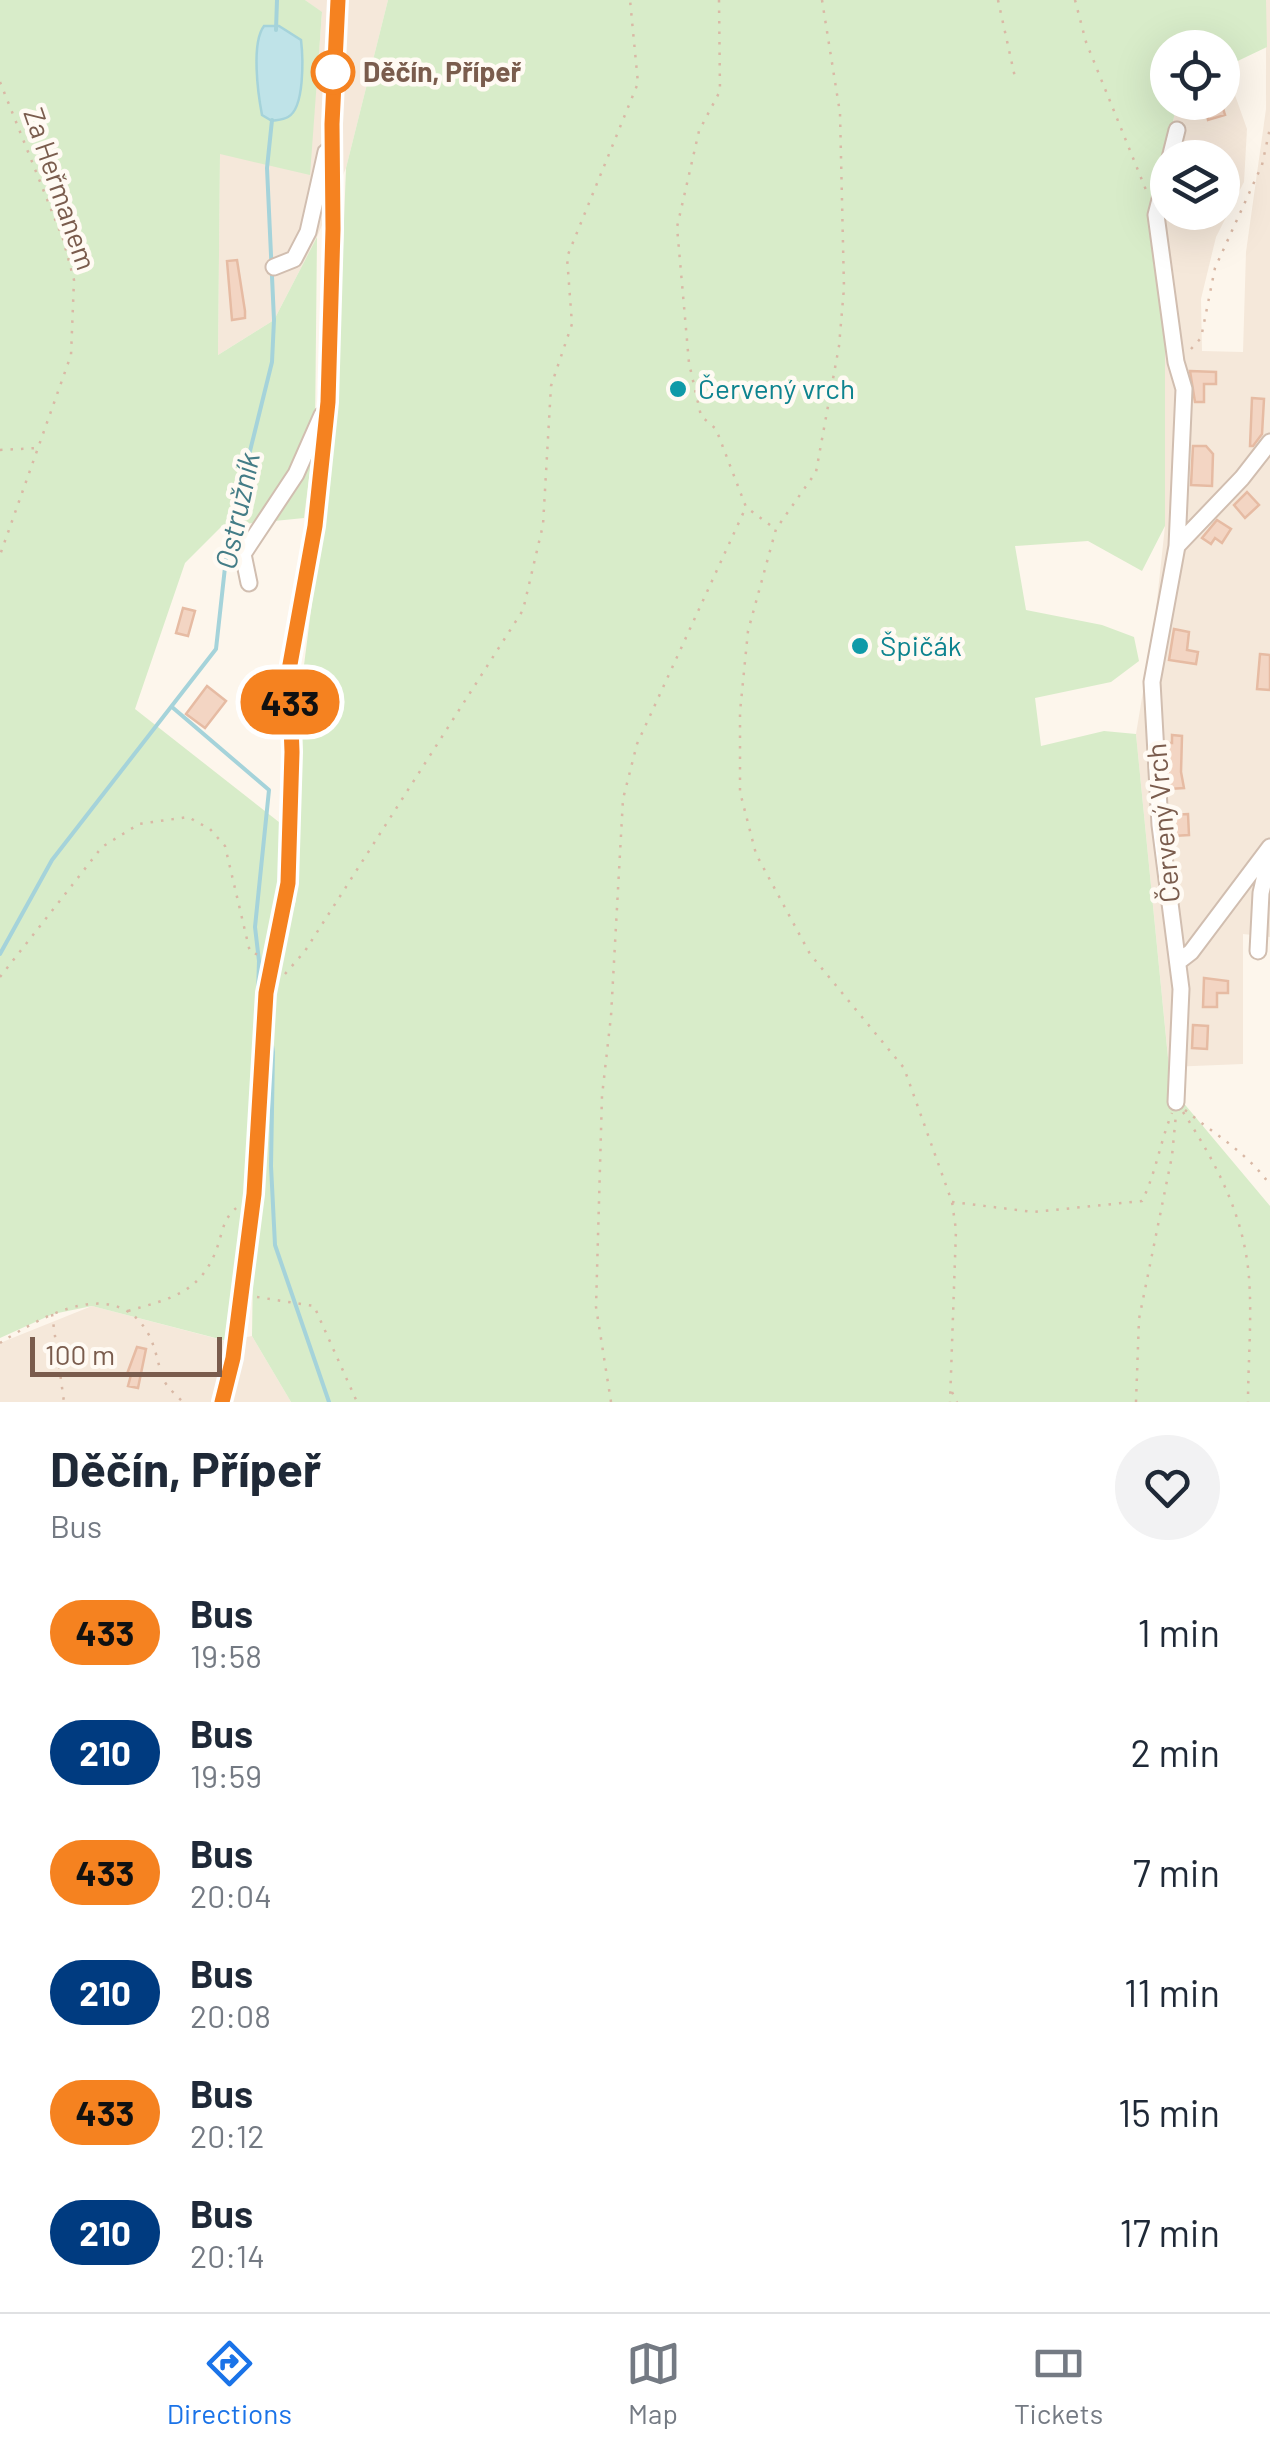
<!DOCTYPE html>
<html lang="en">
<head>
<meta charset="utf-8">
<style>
	:root { --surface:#fff; --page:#f2f2f3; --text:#1f2937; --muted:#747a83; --line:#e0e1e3; --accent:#1a73e8 }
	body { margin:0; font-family:Barlow,sans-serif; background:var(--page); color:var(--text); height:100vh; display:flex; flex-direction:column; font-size:38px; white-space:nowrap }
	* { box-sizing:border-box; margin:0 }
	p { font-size:32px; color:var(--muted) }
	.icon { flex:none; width:55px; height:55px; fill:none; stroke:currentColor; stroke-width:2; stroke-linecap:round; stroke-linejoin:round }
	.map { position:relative; height:1402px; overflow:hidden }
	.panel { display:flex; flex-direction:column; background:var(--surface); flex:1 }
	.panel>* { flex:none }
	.badge { padding:0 20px; border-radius:32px; font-size:35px; line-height:65px }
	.controls { position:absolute; left:1150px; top:30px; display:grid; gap:20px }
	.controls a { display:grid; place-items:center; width:90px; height:90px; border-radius:50%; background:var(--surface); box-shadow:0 10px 40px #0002; font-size:50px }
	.scale { position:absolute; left:30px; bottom:25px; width:192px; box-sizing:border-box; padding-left:10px; border:5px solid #7a5c4d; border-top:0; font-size:28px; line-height:35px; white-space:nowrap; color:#7a5c4d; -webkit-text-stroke:8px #fffaf3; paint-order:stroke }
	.map>.badge { position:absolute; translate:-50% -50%; box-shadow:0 0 0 5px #fff }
	.round { display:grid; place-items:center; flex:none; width:105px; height:105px; border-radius:52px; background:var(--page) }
	.head { display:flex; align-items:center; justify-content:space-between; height:170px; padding:0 50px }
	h1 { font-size:48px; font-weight:700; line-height:75px }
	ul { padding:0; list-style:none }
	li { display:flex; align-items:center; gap:30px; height:120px; padding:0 50px }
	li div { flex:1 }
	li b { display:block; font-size:38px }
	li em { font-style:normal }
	li .badge { min-width:110px; font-weight:700; text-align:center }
	.tab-bar { display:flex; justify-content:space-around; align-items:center; height:140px; border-top:2px solid var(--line); background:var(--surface); font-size:28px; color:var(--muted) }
	.tab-bar a { display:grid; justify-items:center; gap:5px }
	.tab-bar .active { color:var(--accent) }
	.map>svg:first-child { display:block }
	.residential { fill:#f5e8da; fill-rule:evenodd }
	.green { fill:#d8ecc9; fill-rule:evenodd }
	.water { fill:#bfe3e8; stroke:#a5d3da; stroke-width:2.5 }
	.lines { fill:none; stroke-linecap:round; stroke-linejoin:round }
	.stream { stroke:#a5d3da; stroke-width:4 }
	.building { fill:#f3d5c3; stroke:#e6bba3; stroke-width:2.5 }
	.minor-casing { stroke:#d1beb0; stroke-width:19 }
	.path { stroke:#d9b8a5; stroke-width:2.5; stroke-dasharray:2.5 8; stroke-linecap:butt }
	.minor { stroke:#fff; stroke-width:15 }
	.line-casing { stroke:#fff; stroke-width:22 }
	.line { stroke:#f58220; stroke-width:15 }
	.stop-dot { fill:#fff; stroke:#f58220; stroke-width:5 }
	.culture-dot { fill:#0f9aa8; stroke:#fffaf3; stroke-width:4 }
	.labels { text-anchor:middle; stroke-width:9; stroke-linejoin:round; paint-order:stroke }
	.stop-label { font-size:28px; font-weight:bold; fill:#7a5c4d; stroke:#fffaf3; text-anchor:start }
	.street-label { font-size:28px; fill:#7a5c4d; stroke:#fffaf3 }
	.culture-label { font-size:28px; fill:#0d838f; stroke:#fffaf3; text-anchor:start }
	.water-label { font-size:30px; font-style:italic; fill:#437c86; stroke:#fffaf3 }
</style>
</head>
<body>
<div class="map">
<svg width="1270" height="1402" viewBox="0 0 1270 1402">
	<rect width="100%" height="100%" fill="#fdf6ec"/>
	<path class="residential" d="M305 0H388L346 168 317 237 274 320 218 355 220 153 309 174 322 13Z
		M1266 0H1270V937L1243 934V1064L1169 1067 1136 734 1155 619 1165 526V331L1152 219 1177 103 1222 102 1225 67 1247 129 1244 182 1216 237 1201 299 1202 351 1243 352 1246 252 1266 109ZM1168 158H1222V212H1168Z
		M92 1306 226 1341 252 1336 291 1402H0V1343Z"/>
	<path class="green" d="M0 0H305L322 12 310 175 220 154 218 355 274 320 317 237 315 430 304 518 222 526 185 563 135 709 284 826 281 879 268 934 250 1169 227 1341 92 1306 53 1314 0 1338ZM264 26H279L301 40 303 74 295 111 262 115C258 94 251 43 264 26Z
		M388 0H1266L1267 47 1223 68 1222 48H1168V102L1177 103 1152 219 1165 331V526L1142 571 1088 541 1015 546 1026 610 1102 625 1134 637 1139 661 1111 682 1035 698 1041 746 1104 731 1136 734 1171 1088 1270 1206V1402H291L252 1336 253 1271 264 1183 275 998 282 951 296 900 303 673 337 406 346 168Z"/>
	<path class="water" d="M264 26H279L301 40C303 57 305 108 288 117 283 120 277 120 272 121L262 115C258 94 251 43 264 26Z"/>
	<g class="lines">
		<path class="stream" d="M276 30 277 0
			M172 707 269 790 255 927 259 961 257 1027
			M0 954 52 860 216 649 228 540 272 362 274 320 267 168 272 120
			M270 1032 273 1052 271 1166 275 1245 329 1402"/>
	</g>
	<path class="building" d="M1197 102H1221L1225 115 1208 120 1207 115 1201 117Z
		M237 260 245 311V318L232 320 227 261Z
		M1190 371 1216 372V384H1204V402H1195Z
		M1252 398 1264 399 1262 434 1253 446H1250Z
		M1193 446H1206L1213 454 1212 486 1191 485Z
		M1247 492 1259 505 1245 518 1234 505Z
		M1217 520 1231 529 1222 543 1215 538 1211 544 1202 538Z
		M183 608 195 611 188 636 176 633Z
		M1174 629 1189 632 1187 650 1198 652 1196 664 1169 660Z
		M1260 654 1270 655V690L1257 689Z
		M207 686 226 701 205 728 186 714Z
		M1172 735 1182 736 1181 772 1184 788 1169 789 1167 743H1172Z
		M1188 814 1189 835 1173 836 1171 815Z
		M1204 978 1228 981V993H1217V1007H1203Z
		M1193 1025 1208 1026 1207 1049 1192 1048Z
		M137 1347 146 1349 138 1388 128 1386 131 1375 127 1374Z"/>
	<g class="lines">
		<defs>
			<path id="minor" d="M1170 158 1177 130
				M1168 169 1156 215 1176 362 1184 389 1177 546
				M274 267 294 259 308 232 326 152
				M249 583 243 554 296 474 322 415
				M1258 951 1261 893 1270 853
				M1178 962 1191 952 1270 847
				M1176 1102 1181 989 1160 825 1152 682 1177 546 1242 478 1270 442
				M222 1402 233 1358 254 1195 266 993 287 883 292 752 289 670 315 527 327 402 333 229 332 124 338 0"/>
		</defs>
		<use href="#minor" class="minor-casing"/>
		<path class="path" d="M719 0 720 91 699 131 677 227 689 363 701 416 716 429 746 507 774 528
			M822 0 840 113 844 288 839 346 816 472 776 529 748 631 740 712V792L756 854 810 954 904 1068 952 1202 956 1230 950 1402
			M998 0 1016 82
			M1075 0 1086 42 1146 190
			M0 82 63 239 74 280 71 355 0 555
			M1191 349 1201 338 1215 268 1262 165 1270 128
			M0 450 38 448
			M285 974 305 951 523 610 543 525 551 386 572 324 567 257 638 83 630 0
			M0 977 102 847 139 824 188 817 210 829 225 846 250 952 259 955
			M1185 1110C1214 1134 1248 1153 1270 1185
			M1183 1112C1211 1155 1237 1202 1246 1254 1254 1297 1248 1357 1248 1402
			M952 1202 1034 1212 1142 1201C1156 1173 1160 1142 1172 1113
			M257 1297 314 1306 357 1402
			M128 1311C172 1298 202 1293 218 1245 224 1226 224 1217 240 1205
			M52 1314 64 1402
			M0 1343C42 1316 116 1274 149 1335 156 1349 158 1364 163 1379 167 1387 176 1395 183 1402
			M952 1392 957 1402
			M611 1402 596 1307 602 1096 611 1016 623 799 637 744 746 507
			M1136 1402 1139 1319 1172 1156 1176 1114"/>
		<use href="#minor" class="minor"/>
	</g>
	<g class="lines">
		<defs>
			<path id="line" d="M222 1402 233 1358 254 1194 266 993 288 883 292 752 289 670 315 526 328 402 333 229 332 124 338 0"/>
		</defs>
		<use href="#line" class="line-casing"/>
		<use href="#line" class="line"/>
	</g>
	<circle class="stop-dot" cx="333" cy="72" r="20"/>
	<g class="culture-dot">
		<circle cx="678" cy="389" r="10"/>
		<circle cx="860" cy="646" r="10"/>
	</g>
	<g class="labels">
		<g class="stop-label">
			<text x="363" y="82">Děčín, Přípeř</text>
		</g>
		<g class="street-label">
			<text transform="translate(60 189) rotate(71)" y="10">Za Heřmanem</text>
			<text transform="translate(1163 823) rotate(-95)" y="10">Červený Vrch</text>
		</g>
		<g class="culture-label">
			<text x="698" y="399">Červený vrch</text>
			<text x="880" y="656">Špičák</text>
		</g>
		<g class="water-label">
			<text transform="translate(238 511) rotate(-78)" y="10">Ostružník</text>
		</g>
	</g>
</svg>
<div class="controls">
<a><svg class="icon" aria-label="locate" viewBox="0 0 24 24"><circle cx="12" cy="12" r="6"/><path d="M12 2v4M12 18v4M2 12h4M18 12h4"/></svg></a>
<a><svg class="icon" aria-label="layers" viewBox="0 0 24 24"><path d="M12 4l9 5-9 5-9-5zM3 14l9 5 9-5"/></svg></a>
</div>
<div class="scale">100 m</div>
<b class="badge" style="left:290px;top:702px;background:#f58220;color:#111">433</b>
</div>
<section class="panel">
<div class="head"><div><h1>Děčín, Přípeř</h1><p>Bus</p></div><a class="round"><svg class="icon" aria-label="heart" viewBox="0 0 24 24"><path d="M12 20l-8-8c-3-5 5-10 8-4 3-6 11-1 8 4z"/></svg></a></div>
<ul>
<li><span class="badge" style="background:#f58220;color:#111">433</span><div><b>Bus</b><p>19:58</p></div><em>1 min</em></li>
<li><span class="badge" style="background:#003b80;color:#fff">210</span><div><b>Bus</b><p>19:59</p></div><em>2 min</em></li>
<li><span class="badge" style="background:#f58220;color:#111">433</span><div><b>Bus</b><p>20:04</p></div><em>7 min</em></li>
<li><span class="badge" style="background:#003b80;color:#fff">210</span><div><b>Bus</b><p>20:08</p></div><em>11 min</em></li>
<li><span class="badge" style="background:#f58220;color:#111">433</span><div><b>Bus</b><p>20:12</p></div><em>15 min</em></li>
<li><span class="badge" style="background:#003b80;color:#fff">210</span><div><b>Bus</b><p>20:14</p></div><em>17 min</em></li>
</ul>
</section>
<nav class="tab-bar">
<a class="active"><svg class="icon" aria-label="directions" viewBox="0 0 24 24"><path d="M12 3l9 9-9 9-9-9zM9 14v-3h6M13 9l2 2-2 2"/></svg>Directions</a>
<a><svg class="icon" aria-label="map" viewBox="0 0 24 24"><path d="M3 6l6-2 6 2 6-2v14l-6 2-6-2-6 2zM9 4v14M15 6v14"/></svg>Map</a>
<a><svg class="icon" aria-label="tickets" viewBox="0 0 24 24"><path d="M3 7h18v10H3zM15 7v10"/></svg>Tickets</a>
</nav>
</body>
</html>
